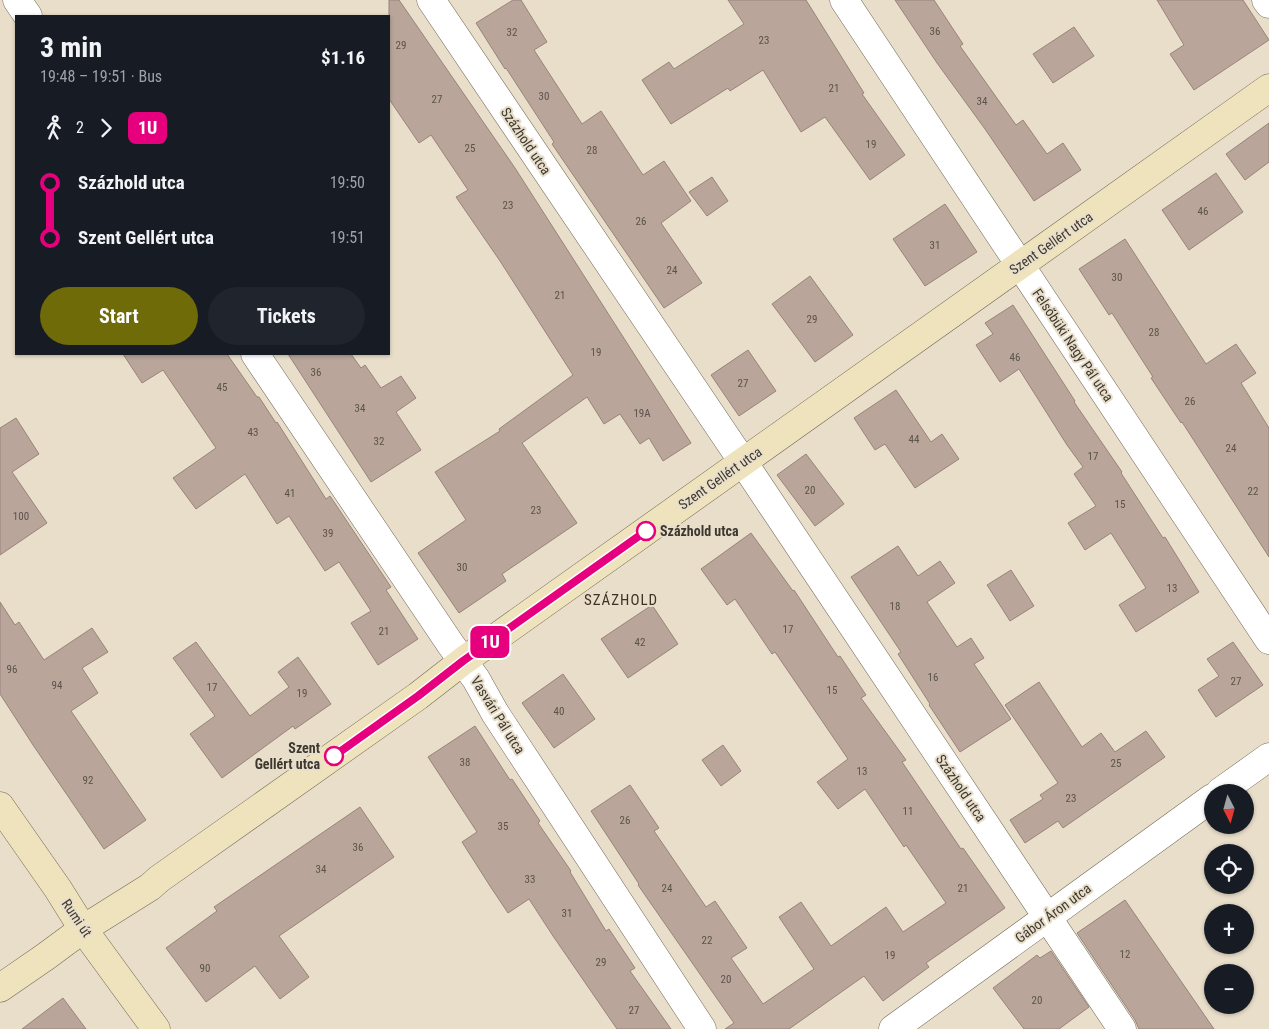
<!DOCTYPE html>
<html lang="en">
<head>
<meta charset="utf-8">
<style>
	:root { --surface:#171b24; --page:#20242c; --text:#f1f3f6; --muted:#9ea1a6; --accent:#6f6b08 }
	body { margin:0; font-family:"Roboto Condensed",sans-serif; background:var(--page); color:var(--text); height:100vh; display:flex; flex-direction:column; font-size:19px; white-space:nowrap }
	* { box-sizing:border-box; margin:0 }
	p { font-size:16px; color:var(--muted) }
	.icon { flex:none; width:28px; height:28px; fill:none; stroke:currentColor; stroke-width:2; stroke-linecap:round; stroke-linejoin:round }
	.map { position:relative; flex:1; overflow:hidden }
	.drawer { position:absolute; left:15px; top:15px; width:375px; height:340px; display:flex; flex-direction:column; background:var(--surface); border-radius:0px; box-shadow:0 1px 4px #0004 }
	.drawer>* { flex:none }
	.badge { padding:0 10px; border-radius:8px; font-size:18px; line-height:32px }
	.needle { width:32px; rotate:174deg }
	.tools { position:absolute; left:1204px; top:784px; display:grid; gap:10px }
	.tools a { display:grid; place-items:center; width:50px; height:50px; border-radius:50%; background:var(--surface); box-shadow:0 1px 4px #0004; font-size:25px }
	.map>.badge { position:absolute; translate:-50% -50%; box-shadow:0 0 0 2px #fff }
	.legs { display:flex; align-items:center; gap:8px; height:55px; padding:0 25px; font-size:16px }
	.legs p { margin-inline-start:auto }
	.overview { display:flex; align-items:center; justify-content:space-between; height:85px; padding:0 25px }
	h1 { font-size:28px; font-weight:700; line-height:38px }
	.primary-button { display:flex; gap:10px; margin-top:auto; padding:10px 25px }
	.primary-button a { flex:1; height:58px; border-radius:30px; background:var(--accent); color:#fff; font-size:20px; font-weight:700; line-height:58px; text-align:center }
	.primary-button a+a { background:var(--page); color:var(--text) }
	ul { padding:0 25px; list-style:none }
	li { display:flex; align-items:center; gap:18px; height:55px; font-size:19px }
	li i { display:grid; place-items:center; width:8px; height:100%; margin:0 6px; background:currentColor }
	li i::after { content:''; width:12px; height:12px; margin:-6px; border:4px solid; border-radius:50%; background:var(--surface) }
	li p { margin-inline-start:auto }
	li:first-child i { background:linear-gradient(#0000 50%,currentColor 0) }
	li:last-child i { background:linear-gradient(currentColor 50%,#0000 0) }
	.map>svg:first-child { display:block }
	.building { fill:#b9a59a; stroke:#98847a }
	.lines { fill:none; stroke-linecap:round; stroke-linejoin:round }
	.street-casing { stroke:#736a58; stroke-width:29 }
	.secondary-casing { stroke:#736a58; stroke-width:29 }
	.street { stroke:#fff; stroke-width:28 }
	.secondary { stroke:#eee3bc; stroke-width:28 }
	.line-1-casing { stroke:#fff; stroke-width:11 }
	.line-1 { stroke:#e6007e; stroke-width:8 }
	.stop-1-dot { fill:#fff; stroke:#e6007e; stroke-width:2.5 }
	.labels { text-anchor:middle; stroke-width:4; stroke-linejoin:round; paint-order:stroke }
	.number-label { font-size:11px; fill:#5b534a }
	.street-label { font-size:14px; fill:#3c3830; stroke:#e9deca }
	.stop-label { font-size:14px; font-weight:bold; fill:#3c3830; stroke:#e9deca; text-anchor:start }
	.neighbourhood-label { font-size:15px; letter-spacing:1px; fill:#3c3323; stroke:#e9deca }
</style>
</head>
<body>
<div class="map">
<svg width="1269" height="1029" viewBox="0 0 1269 1029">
	<rect width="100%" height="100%" fill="#e9deca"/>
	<path class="building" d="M389 0H399L515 168 691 443 663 461 649 438 640 444 620 414 604 424 587 397 522 443 577 523 502 574 506 581 459 613 418 553 466 520 435 472 500 431 499 429 573 375 500 261 456 197 468 190 431 135 419 143 389 99Z
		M513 0H521L547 42 534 50 582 124 601 111 643 175 664 161 691 201 661 223 702 283 664 308 552 144 554 142 506 68 505 69 476 23Z
		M728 0H806L864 93 862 94 905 155 870 180 825 117 801 132 763 70 730 91 728 88 671 124 642 80 669 62 674 69 744 24Z
		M895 0H934L963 44 960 46 1016 125 1023 120 1047 154 1063 143 1081 170 1034 201 985 129 937 63Z
		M1157 0H1243L1269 40 1194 90 1170 54 1184 45Z
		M1074 27 1094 56 1053 83 1033 54Z
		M1269 123V162L1245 180 1226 154Z
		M1216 173 1243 212 1189 250 1162 210Z
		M712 177 728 201 707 216 689 192Z
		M945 204 977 252 925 286 893 239Z
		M1125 239 1206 364 1236 344 1256 373 1241 383 1269 428V557L1182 422 1181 423 1151 378 1153 377 1112 313 1109 315 1079 269Z
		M810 276 853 335 815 362 772 304Z
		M1013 305 1075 401 1074 402 1122 472 1121 473 1163 538 1165 537 1199 592 1136 632 1119 605 1146 588 1111 533 1085 550 1068 523 1096 506 1074 474 1083 467 1067 445 1019 369 1000 382 976 345 993 334 985 323Z
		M748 350 776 391 739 416 711 375Z
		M123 354H227L257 397H259L276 423 277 422 326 499 330 496 391 587 386 590 418 639 378 665 351 623 371 611 339 562 325 571 289 516 277 524 245 474 196 509 173 478 216 448 163 370 142 383Z
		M288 354H351L361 368 365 365 381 388 401 376 416 398 396 412 421 450 371 482Z
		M896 390 931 442 942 434 959 459 915 488 885 444 875 450 854 418Z
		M16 418 39 454 12 472 47 523 0 555V428Z
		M806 454 844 504 815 526 777 475Z
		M751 533 793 591 794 590 838 657 840 656 866 695 861 698 906 760 902 762 961 849 963 848 1005 908 926 963 929 967 883 1001 864 976 789 1029H725L734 1023 638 885 639 884 591 811 630 785 659 828 654 831 706 907 715 901 747 948 731 958 763 1004 814 969 779 917 801 902 831 946 886 907 903 932 946 903 906 845 904 847 865 789 838 809 817 782 848 759 775 652 772 654 735 599 727 605 701 569Z
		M898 546 918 576 940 561 955 583 927 602 957 647 971 638 984 658 974 664 1011 719 960 752 929 705 930 704 898 654 901 652 851 577Z
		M1011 570 1034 606 1010 621 987 585Z
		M0 602 15 625 19 622 44 660 92 628 108 652 82 668 98 693 71 711 146 820 104 849 33 745 0 694Z
		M652 605 678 644 628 678 601 639Z
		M196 642 250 716 289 687 278 672 298 657 331 704 295 729 293 726 222 778 190 734 215 716 173 658Z
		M1233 642 1263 685 1216 717 1198 690 1219 676 1207 659Z
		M563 674 595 719 554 748 522 703Z
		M1039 682 1082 747 1101 733 1115 752 1146 731 1165 757 1063 828 1058 821 1025 843 1010 820 1043 799 1040 795 1058 783 1005 705Z
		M475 726 510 780 512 779 540 821 538 823 571 871 570 872 606 931 609 929 635 968 630 971 671 1029H617L553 936 529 899 508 913 490 886 462 842 477 832 428 757Z
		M723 745 741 771 721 786 702 760Z
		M360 807 394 857 279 936 309 977 280 999 255 966 206 1002 166 948 217 911 214 907Z
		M1125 900 1214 1029H1139L1135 1020 1077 933Z
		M1051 951 1089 1007 1059 1029H1024L993 988 1037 955 1040 958Z
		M63 998 86 1029H22Z"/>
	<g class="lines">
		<defs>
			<path id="street" d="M17 0 28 16
				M431 0 743 462 1122 1029
				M844 0 1269 640
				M1266 0 1269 4
				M255 354 451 645 476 679 495 713 702 1029
				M1220 792 1269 757
				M893 1029 1212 798"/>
			<path id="secondary" d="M0 806 58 889 83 929 156 1029
				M0 988 45 957 83 929 150 887 159 879 418 696 463 661 1269 88"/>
		</defs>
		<use href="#street" class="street-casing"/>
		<use href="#secondary" class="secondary-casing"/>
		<use href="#street" class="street"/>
		<use href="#secondary" class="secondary"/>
	</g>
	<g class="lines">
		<defs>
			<path id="line-1" d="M334 756 418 696 463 661 646 531"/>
		</defs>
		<use href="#line-1" class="line-1-casing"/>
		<use href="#line-1" class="line-1"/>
	</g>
	<g class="stop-1-dot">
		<circle cx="646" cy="531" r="9"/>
		<circle cx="334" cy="756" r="9"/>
	</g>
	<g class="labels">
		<g class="number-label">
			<text x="935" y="35">36</text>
			<text x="512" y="36">32</text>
			<text x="764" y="44">23</text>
			<text x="401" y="49">29</text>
			<text x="834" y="92">21</text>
			<text x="544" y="100">30</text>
			<text x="437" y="103">27</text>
			<text x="982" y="105">34</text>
			<text x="871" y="148">19</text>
			<text x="470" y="152">25</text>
			<text x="592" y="154">28</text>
			<text x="508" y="209">23</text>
			<text x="1203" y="215">46</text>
			<text x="641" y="225">26</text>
			<text x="935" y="249">31</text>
			<text x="672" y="274">24</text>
			<text x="1117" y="281">30</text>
			<text x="560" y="299">21</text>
			<text x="812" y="323">29</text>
			<text x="1154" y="336">28</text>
			<text x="596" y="356">19</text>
			<text x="1015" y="361">46</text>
			<text x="316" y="376">36</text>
			<text x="743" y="387">27</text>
			<text x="222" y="391">45</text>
			<text x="1190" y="405">26</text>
			<text x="360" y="412">34</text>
			<text x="642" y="417">19A</text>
			<text x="253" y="436">43</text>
			<text x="914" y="443">44</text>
			<text x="379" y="445">32</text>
			<text x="1231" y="452">24</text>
			<text x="1093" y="460">17</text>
			<text x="810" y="494">20</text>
			<text x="1253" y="495">22</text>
			<text x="290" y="497">41</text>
			<text x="1120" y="508">15</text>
			<text x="536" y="514">23</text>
			<text x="21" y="520">100</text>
			<text x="328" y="537">39</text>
			<text x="462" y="571">30</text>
			<text x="1172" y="592">13</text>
			<text x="895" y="610">18</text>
			<text x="788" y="633">17</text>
			<text x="384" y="635">21</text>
			<text x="640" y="646">42</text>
			<text x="12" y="673">96</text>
			<text x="933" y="681">16</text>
			<text x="1236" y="685">27</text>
			<text x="57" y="689">94</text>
			<text x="212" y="691">17</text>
			<text x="832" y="694">15</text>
			<text x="302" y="697">19</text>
			<text x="559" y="715">40</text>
			<text x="465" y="766">38</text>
			<text x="1116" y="767">25</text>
			<text x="862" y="775">13</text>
			<text x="88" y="784">92</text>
			<text x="1071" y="802">23</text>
			<text x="908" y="815">11</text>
			<text x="625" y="824">26</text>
			<text x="503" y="830">35</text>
			<text x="358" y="851">36</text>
			<text x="321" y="873">34</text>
			<text x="530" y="883">33</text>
			<text x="667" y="892">24</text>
			<text x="963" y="892">21</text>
			<text x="567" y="917">31</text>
			<text x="707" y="944">22</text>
			<text x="1125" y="958">12</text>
			<text x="890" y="959">19</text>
			<text x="601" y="966">29</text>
			<text x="205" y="972">90</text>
			<text x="726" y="983">20</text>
			<text x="1037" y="1004">20</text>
			<text x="634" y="1014">27</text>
		</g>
		<g class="street-label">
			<text transform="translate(526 141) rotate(56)" y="5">Százhold utca</text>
			<text transform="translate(1051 243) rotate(-35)" y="5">Szent Gellért utca</text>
			<text transform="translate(1073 345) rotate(56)" y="5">Felsőbüki Nagy Pál utca</text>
			<text transform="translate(720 478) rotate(-35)" y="5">Szent Gellért utca</text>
			<text transform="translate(498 715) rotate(58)" y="5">Vasvári Pál utca</text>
			<text transform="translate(961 788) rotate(56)" y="5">Százhold utca</text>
			<text transform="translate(1053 913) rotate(-36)" y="5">Gábor Áron utca</text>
			<text transform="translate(77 918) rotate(56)" y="5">Rumi út</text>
		</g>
		<g class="stop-label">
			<text x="660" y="536">Százhold utca</text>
			<text x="320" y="753" text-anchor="end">Szent<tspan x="320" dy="16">Gellért utca</tspan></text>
		</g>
		<g class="neighbourhood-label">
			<text x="621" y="605">SZÁZHOLD</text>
		</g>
	</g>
</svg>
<div class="tools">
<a><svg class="needle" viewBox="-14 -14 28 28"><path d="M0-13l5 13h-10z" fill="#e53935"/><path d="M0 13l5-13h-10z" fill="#9ea1a6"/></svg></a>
<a><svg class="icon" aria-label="locate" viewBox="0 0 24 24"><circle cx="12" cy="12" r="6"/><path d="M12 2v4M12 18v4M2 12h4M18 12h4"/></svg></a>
<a>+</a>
<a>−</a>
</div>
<b class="badge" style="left:490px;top:642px;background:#e6007e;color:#fff">1U</b>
<section class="drawer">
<div class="overview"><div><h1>3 min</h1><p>19:48 – 19:51 · Bus</p></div><b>$1.16</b></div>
<div class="legs"><svg class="icon" aria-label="walk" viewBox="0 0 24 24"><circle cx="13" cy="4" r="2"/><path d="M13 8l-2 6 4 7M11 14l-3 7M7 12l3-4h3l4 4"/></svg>2<svg class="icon" aria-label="forward" viewBox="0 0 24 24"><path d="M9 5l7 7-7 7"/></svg><b class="badge" style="background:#e6007e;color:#fff">1U</b></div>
<ul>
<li><i style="color:#e6007e"></i><b>Százhold utca</b><p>19:50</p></li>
<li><i style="color:#e6007e"></i><b>Szent Gellért utca</b><p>19:51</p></li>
</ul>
<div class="primary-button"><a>Start</a><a>Tickets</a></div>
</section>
</div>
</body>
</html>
